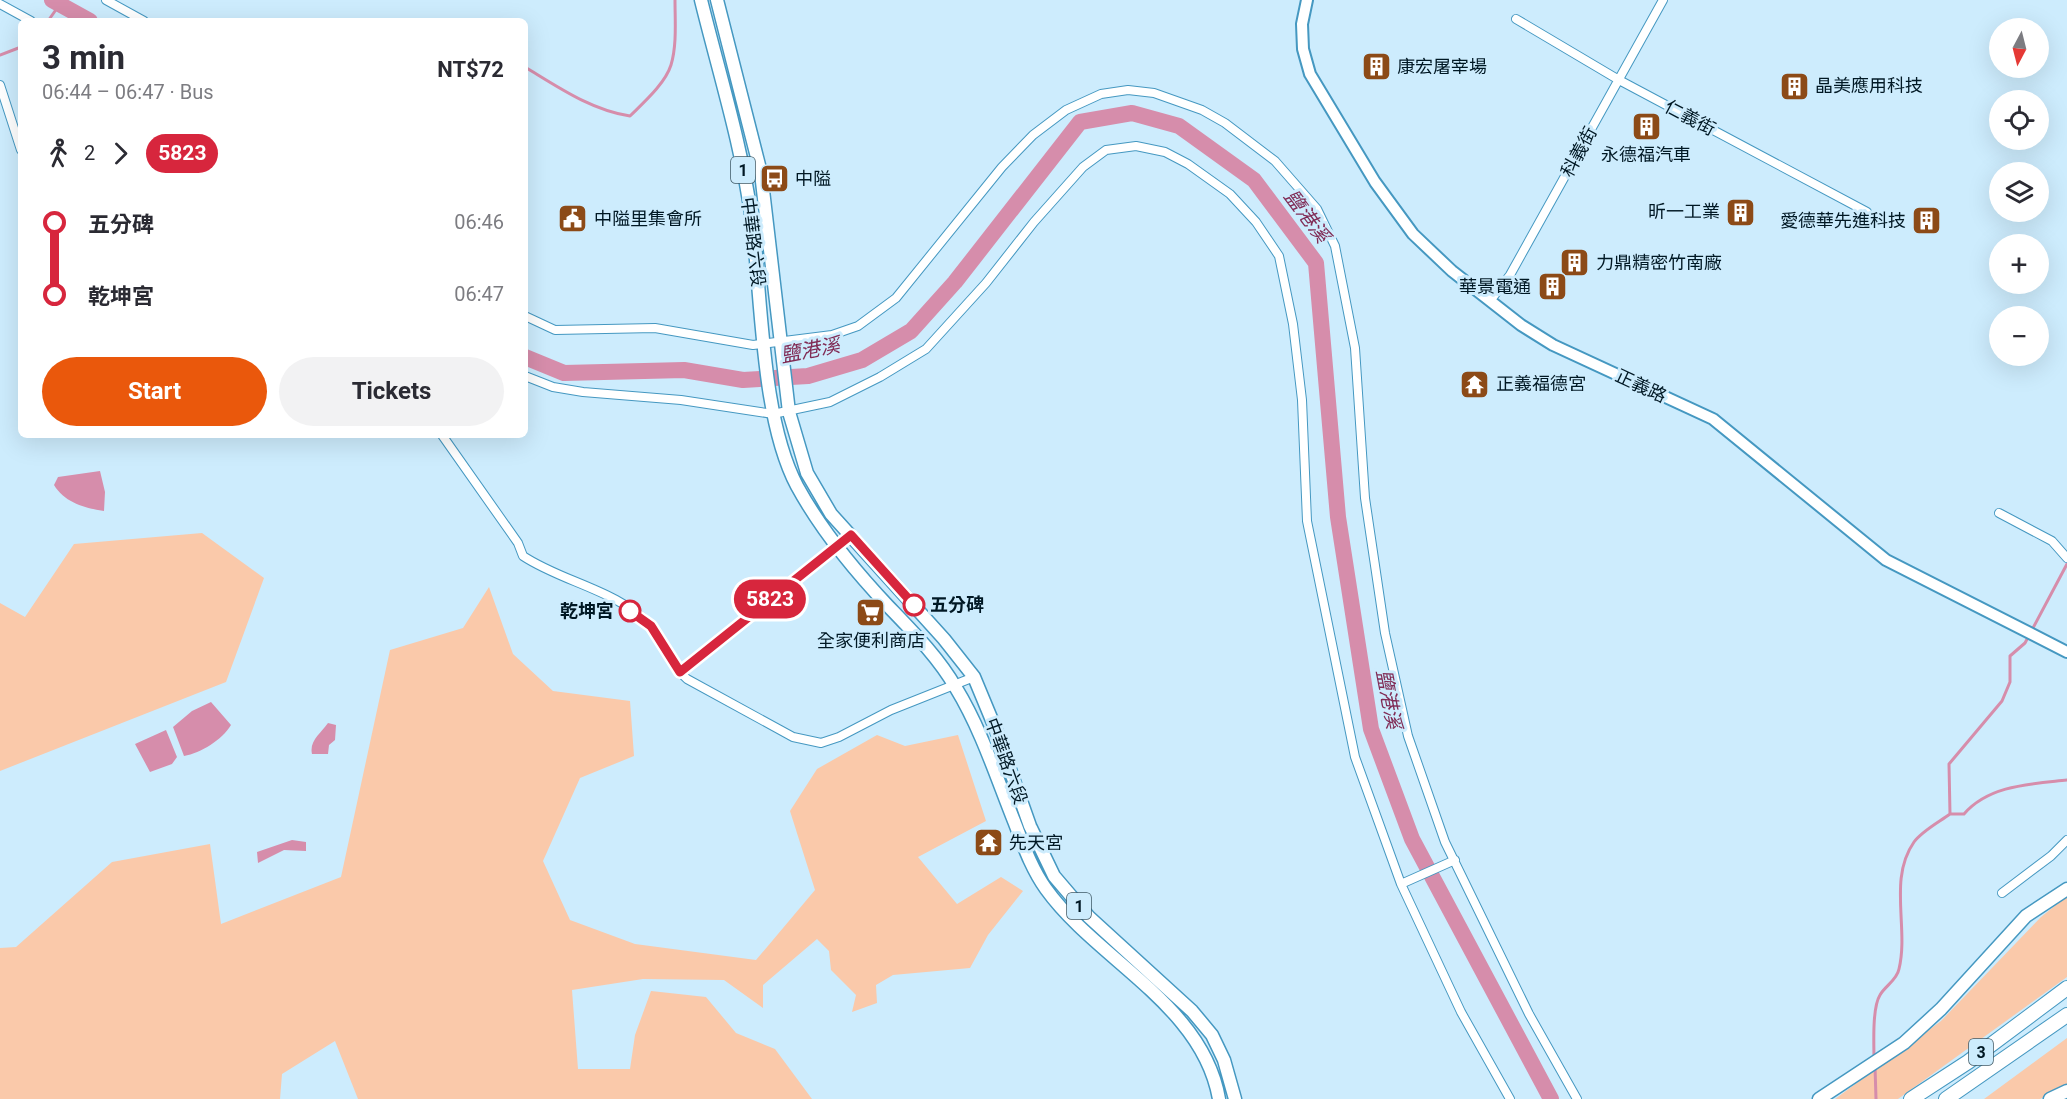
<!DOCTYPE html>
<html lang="en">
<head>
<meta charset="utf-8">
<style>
	:root { --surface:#fff; --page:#f2f2f3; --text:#2b2b33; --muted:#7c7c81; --accent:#ea580c }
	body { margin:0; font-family:Roboto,"Noto Sans TC",sans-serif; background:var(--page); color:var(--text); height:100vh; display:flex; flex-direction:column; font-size:22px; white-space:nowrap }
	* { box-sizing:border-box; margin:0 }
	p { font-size:20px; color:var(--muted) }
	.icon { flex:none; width:33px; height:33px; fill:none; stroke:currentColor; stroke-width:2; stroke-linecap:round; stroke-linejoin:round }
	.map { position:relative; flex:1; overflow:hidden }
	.panel { position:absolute; left:18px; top:18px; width:510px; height:420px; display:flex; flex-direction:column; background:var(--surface); border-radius:9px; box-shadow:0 6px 24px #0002 }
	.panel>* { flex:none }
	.badge { padding:0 12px; border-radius:20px; font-size:21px; line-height:39px }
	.needle { width:39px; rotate:187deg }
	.tools { position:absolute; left:1989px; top:18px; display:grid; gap:12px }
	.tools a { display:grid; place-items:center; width:60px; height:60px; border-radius:50%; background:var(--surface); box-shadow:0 6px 24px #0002; font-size:30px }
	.map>.badge { position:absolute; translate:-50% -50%; box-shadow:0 0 0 3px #fff }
	.legs { display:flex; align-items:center; gap:9px; height:66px; padding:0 24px; font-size:20px }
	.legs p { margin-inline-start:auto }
	.headline { display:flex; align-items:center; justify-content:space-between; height:102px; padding:0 24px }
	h1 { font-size:33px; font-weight:700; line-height:45px }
	.cta { display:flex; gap:12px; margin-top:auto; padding:12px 24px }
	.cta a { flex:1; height:69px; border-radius:36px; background:var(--accent); color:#fff; font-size:24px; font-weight:700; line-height:69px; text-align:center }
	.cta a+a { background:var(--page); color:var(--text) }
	ul { padding:0 24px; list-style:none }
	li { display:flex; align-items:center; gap:21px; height:72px; font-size:22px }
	li i { display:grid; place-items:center; width:9px; height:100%; margin:0 8px; background:currentColor }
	li i::after { content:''; width:15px; height:15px; margin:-8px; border:4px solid; border-radius:50%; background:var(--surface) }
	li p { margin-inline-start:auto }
	li:first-child i { background:linear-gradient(#0000 50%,currentColor 0) }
	li:last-child i { background:linear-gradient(currentColor 50%,#0000 0) }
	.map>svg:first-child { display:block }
	.green { fill:#fac9aa }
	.water { fill:#d68dab }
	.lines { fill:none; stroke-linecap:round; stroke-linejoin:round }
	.stream { stroke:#d68dab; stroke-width:3 }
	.river { stroke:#d68dab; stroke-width:16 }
	.street-casing { stroke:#4598c1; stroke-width:10 }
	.secondary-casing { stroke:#4598c1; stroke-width:14 }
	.primary-casing { stroke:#4598c1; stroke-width:15 }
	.highway-casing { stroke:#4598c1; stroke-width:16 }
	.street { stroke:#fff; stroke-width:8 }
	.secondary { stroke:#fff; stroke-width:10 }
	.primary { stroke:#fff; stroke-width:12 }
	.highway { stroke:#fff; stroke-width:14 }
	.line-1-casing { stroke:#fff; stroke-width:14 }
	.line-1 { stroke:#d7263d; stroke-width:9 }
	.stop-1-dot { fill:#fff; stroke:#d7263d; stroke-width:3 }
	.labels { text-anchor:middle; stroke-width:6; stroke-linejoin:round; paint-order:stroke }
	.shield { fill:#cdecfd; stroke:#3e5865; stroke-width:1.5 }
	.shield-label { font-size:16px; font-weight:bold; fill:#001824 }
	.poi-label { font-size:18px; fill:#001824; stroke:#cdecfd; text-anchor:start }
	.street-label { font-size:18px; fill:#001824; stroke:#cdecfd }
	.stop-label { font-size:18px; font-weight:bold; fill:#001824; stroke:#cdecfd; text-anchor:start }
	.water-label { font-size:20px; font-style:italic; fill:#802b55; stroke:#cdecfd }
</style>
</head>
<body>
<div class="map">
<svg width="2067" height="1099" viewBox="0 0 2067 1099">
	<rect width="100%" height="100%" fill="#cdecfd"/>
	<path class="green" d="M202 533 264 578 226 682 0 771V603L25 617 74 544Z
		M489 587 513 654 553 691 630 701 634 756 580 778 543 861 570 920 635 944 756 960 815 890 790 811 817 769 877 735 905 746 958 735 986 821 918 857 957 904 1001 877 1023 891 988 935 970 968 893 975 876 985 877 1003 852 1012 856 995 831 970 829 951 817 939 763 985V1008L724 980 643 979 572 990 578 1069H630L635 1035 651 991 706 997 736 1033 775 1049 812 1099H358L335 1041 282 1074 280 1099H0V948L16 947 112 862 210 844 221 924 341 877 390 650 463 628Z
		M2067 896V977L1898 1099H1835L1941 1021 2041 917Z
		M2067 1038V1085L2040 1099H1984Z"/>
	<path class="water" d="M100 471 105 492 104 511C85 508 65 503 54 485L58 477Z
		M211 702 231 725C222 740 201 753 184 756L173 727 192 711Z
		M328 723 336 725 335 740 329 745 328 754H312C309 741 321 733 328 723Z
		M166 730 177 757 172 764 150 772 135 744Z
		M292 840 306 842V851L284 850 258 863 257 852Z"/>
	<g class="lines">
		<path class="stream" d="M48 21 60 4
			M0 55 21 47
			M525 67C558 87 591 110 630 116 643 103 665 84 671 65 677 45 675 21 675 0
			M1950 814H1964C1989 785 2031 784 2067 780
			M1874 1059C1874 1044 1872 1008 1880 995 1885 986 1897 980 1899 969 1909 928 1888 879 1914 842 1922 831 1939 822 1950 814L1949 764 2002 701 2010 682V656L2025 643 2067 564
			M1875 1066 1876 1099"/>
		<path class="river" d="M52 0 90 21
			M525 357 564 373 684 370 743 380 808 376 862 360 911 331 955 282 1080 122 1132 113 1179 126 1254 180 1316 263 1338 517 1371 729 1412 839 1551 1099"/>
		<defs>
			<path id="street" d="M106 0 144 21
				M0 4 31 21
				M1516 19 1619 80 1867 212
				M0 85 21 150
				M1490 301 1510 275 1663 0
				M525 316 555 330 655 328 753 345 832 335 858 326 896 298 1002 167 1033 135 1066 110 1101 94 1128 90 1154 93 1202 110 1225 123 1275 161 1317 209 1335 246 1355 348 1365 498 1385 633 1408 736 1445 842 1529 1014 1577 1099
				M525 376 553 387 583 392 681 400 773 414 830 402 880 377 926 349 986 283 1034 222 1083 167 1106 150 1136 146 1165 152 1188 164 1230 194 1256 222 1279 256 1293 324 1302 400 1307 521 1355 757 1401 884 1461 1012 1510 1099
				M442 435 518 543 523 556C562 582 617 590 650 625 665 641 668 663 687 679L793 737 821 743 839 737 891 710 974 677
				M1999 513 2052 541 2067 558
				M1401 884 1455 860
				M2002 893 2051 856 2067 840"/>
			<path id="secondary" d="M1307 0 1302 24 1303 49 1310 74 1375 182 1413 234 1452 271 1521 325 1553 345 1713 419 1886 560 2067 652"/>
			<path id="primary" d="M701 0C719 73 742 146 752 221 762 299 761 418 797 486 821 530 854 570 888 606 913 632 938 657 956 688 981 729 996 776 1014 821 1023 844 1031 868 1046 889 1097 960 1203 1005 1219 1099
				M717 0 761 173 789 412 807 473 831 514 944 639 974 677 996 730 1030 826 1054 876 1089 917 1192 1011 1212 1035 1224 1060 1235 1099
				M1819 1099 1904 1043 1941 1009 2026 916 2067 889
				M2050 1099 2067 1091"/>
			<path id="highway" d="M1911 1099 1968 1062 2067 988
				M1946 1099 2067 1015"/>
		</defs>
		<use href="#street" class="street-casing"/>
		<use href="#secondary" class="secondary-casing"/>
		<use href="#primary" class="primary-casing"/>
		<use href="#highway" class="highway-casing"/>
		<use href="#street" class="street"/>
		<use href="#secondary" class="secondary"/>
		<use href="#primary" class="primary"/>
		<use href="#highway" class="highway"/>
	</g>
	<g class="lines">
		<defs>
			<path id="line-1" d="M630 611 651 626 680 672 851 535 914 605"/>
		</defs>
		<use href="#line-1" class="line-1-casing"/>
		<use href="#line-1" class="line-1"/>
	</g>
	<defs>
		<symbol id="building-square" viewBox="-11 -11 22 22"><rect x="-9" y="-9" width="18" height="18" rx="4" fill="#8c4a17" stroke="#cdecfd"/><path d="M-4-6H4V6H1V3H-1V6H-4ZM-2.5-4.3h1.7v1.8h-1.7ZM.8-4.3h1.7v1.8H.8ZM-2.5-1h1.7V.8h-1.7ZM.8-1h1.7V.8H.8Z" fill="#fff"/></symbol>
		<symbol id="bus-square" viewBox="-11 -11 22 22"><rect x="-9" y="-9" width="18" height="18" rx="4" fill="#8c4a17" stroke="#cdecfd"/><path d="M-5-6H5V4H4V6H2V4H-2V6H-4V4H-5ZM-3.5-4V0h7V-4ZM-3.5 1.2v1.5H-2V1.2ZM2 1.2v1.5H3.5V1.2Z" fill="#fff"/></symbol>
		<symbol id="civic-square" viewBox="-11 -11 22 22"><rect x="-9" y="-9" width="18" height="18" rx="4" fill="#8c4a17" stroke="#cdecfd"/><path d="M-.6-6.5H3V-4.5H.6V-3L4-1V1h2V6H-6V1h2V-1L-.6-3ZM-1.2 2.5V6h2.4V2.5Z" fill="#fff"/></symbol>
		<symbol id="temple-square" viewBox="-11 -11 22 22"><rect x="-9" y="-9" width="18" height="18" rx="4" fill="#8c4a17" stroke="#cdecfd"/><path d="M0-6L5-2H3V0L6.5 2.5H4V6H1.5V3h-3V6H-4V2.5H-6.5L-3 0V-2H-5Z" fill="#fff"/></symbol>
		<symbol id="supermarket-square" viewBox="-11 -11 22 22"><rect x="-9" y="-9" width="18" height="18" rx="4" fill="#8c4a17" stroke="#cdecfd"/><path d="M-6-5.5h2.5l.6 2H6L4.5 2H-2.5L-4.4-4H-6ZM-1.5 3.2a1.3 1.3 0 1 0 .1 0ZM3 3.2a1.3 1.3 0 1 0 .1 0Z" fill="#fff"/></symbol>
	</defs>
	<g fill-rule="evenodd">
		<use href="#building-square" x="1360" y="50" width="33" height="33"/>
		<use href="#building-square" x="1778" y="70" width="33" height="33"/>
		<use href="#building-square" x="1630" y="110" width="33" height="33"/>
		<use href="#bus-square" x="758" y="162" width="33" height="33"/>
		<use href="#building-square" x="1724" y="196" width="33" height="33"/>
		<use href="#civic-square" x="556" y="202" width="33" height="33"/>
		<use href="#building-square" x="1910" y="204" width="33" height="33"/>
		<use href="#building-square" x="1558" y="246" width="33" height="33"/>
		<use href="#building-square" x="1536" y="270" width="33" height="33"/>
		<use href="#temple-square" x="1458" y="368" width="33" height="33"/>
		<use href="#supermarket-square" x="854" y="596" width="33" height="33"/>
		<use href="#temple-square" x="972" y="826" width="33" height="33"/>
	</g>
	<g class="stop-1-dot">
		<circle cx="914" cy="605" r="10"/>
		<circle cx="630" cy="611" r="10"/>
	</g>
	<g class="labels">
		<g class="shield">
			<rect x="731" y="157" width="24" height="26" rx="4.5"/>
			<rect x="1067" y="893" width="24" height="26" rx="4.5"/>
			<rect x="1969" y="1039" width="24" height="26" rx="4.5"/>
		</g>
		<g class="shield-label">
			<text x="743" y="176">1</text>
			<text x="1079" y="912">1</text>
			<text x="1981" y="1058">3</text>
		</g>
		<g class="poi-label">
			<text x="1397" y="73">康宏屠宰場</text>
			<text x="1815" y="92">晶美應用科技</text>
			<text x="1646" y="161" text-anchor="middle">永德福汽車</text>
			<text x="795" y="185">中隘</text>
			<text x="1720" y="218" text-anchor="end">昕一工業</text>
			<text x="594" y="225">中隘里集會所</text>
			<text x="1906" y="227" text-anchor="end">愛德華先進科技</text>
			<text x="1596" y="269">力鼎精密竹南廠</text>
			<text x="1531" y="293" text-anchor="end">華景電通</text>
			<text x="1496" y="390">正義福德宮</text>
			<text x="871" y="647" text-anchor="middle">全家便利商店</text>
			<text x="1009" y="849">先天宮</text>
		</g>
		<g class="street-label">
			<text transform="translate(1690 118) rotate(28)" y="6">仁義街</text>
			<text transform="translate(1579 152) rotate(-61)" y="6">科義街</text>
			<text transform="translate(753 242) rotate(83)" y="6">中華路六段</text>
			<text transform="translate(1641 386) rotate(25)" y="6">正義路</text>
			<text transform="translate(1006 761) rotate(70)" y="6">中華路六段</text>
		</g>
		<g class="stop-label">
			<text x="930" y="611">五分碑</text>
			<text x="614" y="617" text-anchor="end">乾坤宮</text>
		</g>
		<g class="water-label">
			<text transform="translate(1307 216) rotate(53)" y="7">鹽港溪</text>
			<text transform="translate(810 350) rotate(-11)" y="7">鹽港溪</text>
			<text transform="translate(1389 699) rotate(79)" y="7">鹽港溪</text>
		</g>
	</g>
</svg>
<div class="tools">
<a><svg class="needle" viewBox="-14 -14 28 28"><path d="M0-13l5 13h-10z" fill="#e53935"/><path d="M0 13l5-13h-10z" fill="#7c7c81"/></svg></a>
<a><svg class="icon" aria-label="locate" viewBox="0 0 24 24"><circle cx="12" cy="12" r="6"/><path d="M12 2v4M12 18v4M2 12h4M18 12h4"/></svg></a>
<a><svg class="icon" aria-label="layers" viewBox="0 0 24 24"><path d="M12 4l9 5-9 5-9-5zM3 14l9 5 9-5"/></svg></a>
<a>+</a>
<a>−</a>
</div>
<b class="badge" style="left:770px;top:599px;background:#d7263d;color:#fff">5823</b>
<section class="panel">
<div class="headline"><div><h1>3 min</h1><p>06:44 – 06:47 · Bus</p></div><b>NT$72</b></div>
<div class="legs"><svg class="icon" aria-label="walk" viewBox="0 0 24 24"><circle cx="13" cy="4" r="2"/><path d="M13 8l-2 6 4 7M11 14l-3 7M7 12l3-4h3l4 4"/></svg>2<svg class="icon" aria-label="forward" viewBox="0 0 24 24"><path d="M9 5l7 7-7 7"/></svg><b class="badge" style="background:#d7263d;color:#fff">5823</b></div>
<ul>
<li><i style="color:#d7263d"></i><b>五分碑</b><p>06:46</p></li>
<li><i style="color:#d7263d"></i><b>乾坤宮</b><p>06:47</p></li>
</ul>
<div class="cta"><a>Start</a><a>Tickets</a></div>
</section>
</div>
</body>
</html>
